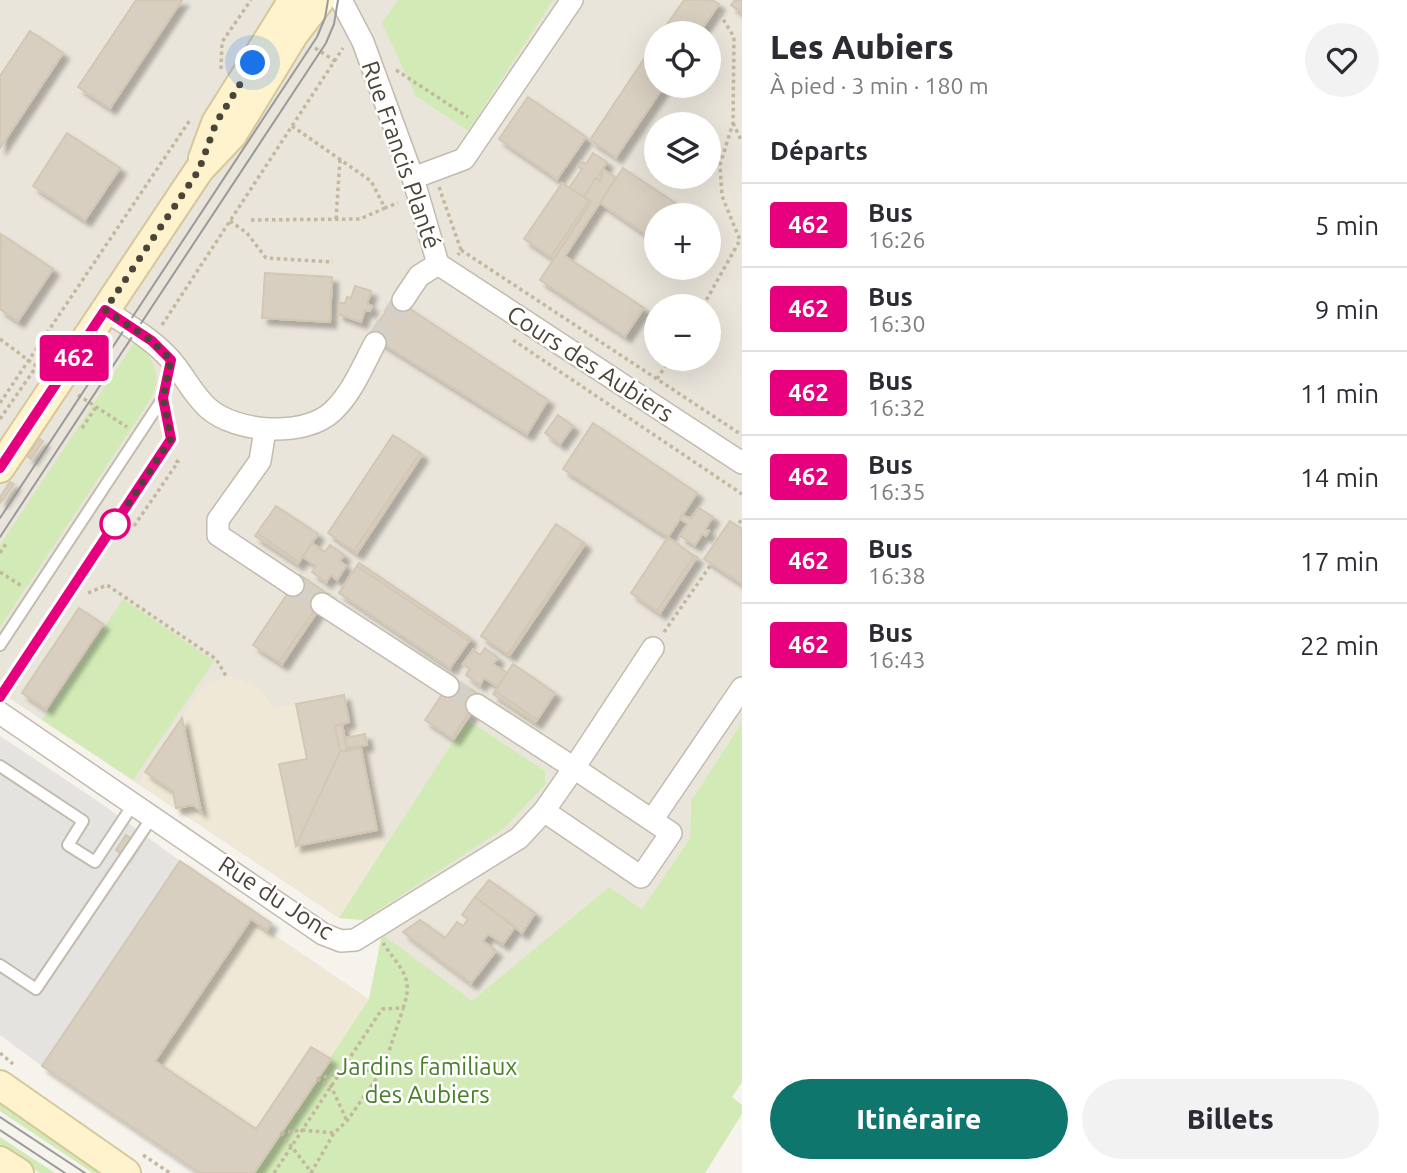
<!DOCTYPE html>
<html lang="fr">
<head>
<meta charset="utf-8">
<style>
	:root { --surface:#fff; --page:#f2f2f3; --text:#2b2b33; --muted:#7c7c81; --line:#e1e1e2; --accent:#0f766e }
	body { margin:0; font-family:Ubuntu,sans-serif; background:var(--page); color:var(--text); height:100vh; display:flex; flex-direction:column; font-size:26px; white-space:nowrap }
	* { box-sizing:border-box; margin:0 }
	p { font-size:23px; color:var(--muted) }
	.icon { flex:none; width:38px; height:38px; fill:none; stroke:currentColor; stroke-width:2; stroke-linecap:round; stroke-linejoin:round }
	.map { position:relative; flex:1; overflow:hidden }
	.sheet { display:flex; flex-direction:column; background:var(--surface); width:665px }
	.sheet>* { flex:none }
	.badge { padding:0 14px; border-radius:5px; font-size:24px; line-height:46px }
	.buttons { position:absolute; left:644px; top:21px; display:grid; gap:14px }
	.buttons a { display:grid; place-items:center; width:77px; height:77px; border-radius:50%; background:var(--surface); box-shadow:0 7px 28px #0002; font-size:35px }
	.you { position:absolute; width:35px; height:35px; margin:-18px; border:5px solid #fff; border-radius:50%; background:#1a73e8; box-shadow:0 0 0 10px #1a73e833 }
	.map>.badge { position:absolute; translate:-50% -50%; box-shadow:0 0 0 4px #fff }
	h2 { padding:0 28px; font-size:26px; line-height:63px }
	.round { display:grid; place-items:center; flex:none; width:74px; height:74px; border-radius:37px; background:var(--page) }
	.head { display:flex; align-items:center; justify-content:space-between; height:119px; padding:0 28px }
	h1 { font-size:33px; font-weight:800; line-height:52px }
	.cta { display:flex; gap:14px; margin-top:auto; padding:14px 28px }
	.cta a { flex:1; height:80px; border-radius:42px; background:var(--accent); color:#fff; font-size:28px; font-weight:800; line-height:80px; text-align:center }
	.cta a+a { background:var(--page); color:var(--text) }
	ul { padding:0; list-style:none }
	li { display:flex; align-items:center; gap:21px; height:84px; padding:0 28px; border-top:2px solid var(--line) }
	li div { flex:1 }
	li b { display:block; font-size:26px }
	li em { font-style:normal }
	li .badge { min-width:77px; font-weight:700; text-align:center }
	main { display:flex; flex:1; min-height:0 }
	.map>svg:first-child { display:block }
	.residential { fill:#eae5da; fill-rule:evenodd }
	.education { fill:#efe8d6 }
	.green { fill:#d2eab5 }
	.parking { fill:#e5e3e0 }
	.building { fill:#d8cfc1; stroke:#d3c7b4; stroke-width:2; filter:url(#shadow) }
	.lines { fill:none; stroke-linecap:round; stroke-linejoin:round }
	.street-tunnel { stroke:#d4d0c8; stroke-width:21; stroke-dasharray:21 10; stroke-linecap:butt }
	.lane-casing { stroke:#c2bbae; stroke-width:14 }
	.street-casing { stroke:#c2bbae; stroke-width:24 }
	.secondary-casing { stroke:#d6c79b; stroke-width:32 }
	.path { stroke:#c4b79f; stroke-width:3.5; stroke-dasharray:3.5 3.5; stroke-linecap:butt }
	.lane { stroke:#fff; stroke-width:10 }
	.street { stroke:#fff; stroke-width:21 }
	.secondary { stroke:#fff3cd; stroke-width:28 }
	.tram { stroke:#9a9a9a; stroke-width:2 }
	.line-casing { stroke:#fff; stroke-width:16 }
	.line { stroke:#e6007e; stroke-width:10 }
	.walk { stroke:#4b4439; stroke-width:7; stroke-dasharray:0 12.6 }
	.stop-dot { fill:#fff; stroke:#e6007e; stroke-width:3.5 }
	.labels { text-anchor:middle; stroke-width:5; stroke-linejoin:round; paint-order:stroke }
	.street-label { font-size:24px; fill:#4b4439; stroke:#fff }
	.park-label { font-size:24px; fill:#4a7f2a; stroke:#fff }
</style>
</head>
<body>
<main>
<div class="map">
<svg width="742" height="1173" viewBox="0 0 742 1173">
	<defs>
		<filter id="shadow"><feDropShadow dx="6" dy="6" stdDeviation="2" flood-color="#0004"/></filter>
	</defs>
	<rect width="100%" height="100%" fill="#f6f3ec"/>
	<path class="residential" d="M0 0H742V722L691 801 690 838 642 909 609 887 472 1002 363 920 339 918 0 692ZM656 33H709V86H656ZM656 124H709V177H656ZM656 215H709V268H656ZM656 306H709V359H656Z"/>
	<path class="education" d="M229 675 261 689 273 708 344 695 349 722 365 734 385 846 339 918 138 783 202 687Z
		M180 861 271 923 267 930 369 999 254 1173H200L42 1066Z"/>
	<path class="green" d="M398 0H553L468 131 416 96 382 23Z
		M134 343C154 356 162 375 152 397L0 627V545Z
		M123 599 214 661 133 780 42 720Z
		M467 720 545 771V785L503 829 363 920 339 918Z
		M742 722V1082L732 1097 742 1105V1114L705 1173H254L369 999 382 934 472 1001 609 887 642 909 690 838 691 801Z
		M0 1100 109 1173H93L0 1111Z
		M0 1137 55 1173H40L0 1146Z"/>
	<path class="parking" d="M0 736 102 804 180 861 42 1066 0 1035Z"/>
	<path class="building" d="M136 0H182L110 108 78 87Z
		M684 0H712L719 4 699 33H661Z
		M742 0V13L731 5 735 0Z
		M30 31 63 53 0 148V76Z
		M656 41V86H664L616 157 590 140Z
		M528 97 586 137 557 179 499 139Z
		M67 133 120 168 85 220 33 186Z
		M593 153 607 162 599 174 603 176 600 181 596 178 584 197 569 188 582 169 578 167 582 162 586 164Z
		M623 168 693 215H656V241L600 203Z
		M603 169 616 178 565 256 644 308 625 336 540 280 591 202 584 197 596 178 600 181Z
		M562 183 589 200 551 257 524 239Z
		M589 200 591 202 554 259 551 257Z
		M1 234 53 269 18 321 0 309Z
		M265 273 332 277 330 322 262 318Z
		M355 286 371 291 367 304 372 306 370 311 365 310 361 322 338 314V303H345L347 297 351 298Z
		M395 299 548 400 527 434 369 335Z
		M558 415 573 426 560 444 545 433Z
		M593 423 697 493 668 537 563 469Z
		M393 435 420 453 354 551 328 533Z
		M40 439 43 441 31 459 27 456Z
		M420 453 422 455 357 553 354 551Z
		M10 482 14 484 1 502 0 497Z
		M276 506 318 534 299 562 257 533Z
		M699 508 713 517 705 529 709 531 706 536 702 534 695 545 680 536 688 524 680 519 683 515 691 519Z
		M730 521 742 529V584L704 559Z
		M556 524 583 542 508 654 481 636Z
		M257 533 299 562 298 564 255 536Z
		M668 537 694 556 657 611 631 593Z
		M583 542 585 544 510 655 508 654Z
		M312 543 325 552 330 545 344 555 340 561 346 566 337 580 331 575 326 582 312 572 316 566 303 557Z
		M694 556 697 557 660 613 657 611Z
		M359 563 470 638 469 641 357 566Z
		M357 566 469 641 450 668 339 593Z
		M300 575 326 593 279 662 253 645Z
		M326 593 329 594 282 664 279 662Z
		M79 608 103 624 46 709 22 693Z
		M485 648 498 658 493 664 507 673 498 687 484 678 480 685 466 675 470 669 463 664 473 650 480 655Z
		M513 664 555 693 537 720 495 691Z
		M453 678 480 695 452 738 425 720Z
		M495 691 537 720 535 722 493 694Z
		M344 695 349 722 335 726 340 752 296 846 279 764 307 759 296 704Z
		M480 695 482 697 454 739 452 738Z
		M182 718 201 811 193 805 176 808 173 791 145 772Z
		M342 724 347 751 340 752 335 726Z
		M365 734 367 745 346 748 345 738Z
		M361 748 377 830 296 846 340 752Z
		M126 835 132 839 122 855 116 850Z
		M180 861 271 923 267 930 251 919 155 1061 256 1129 311 1047 331 1059 254 1173H200L42 1066Z
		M489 880 535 913 522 933 475 897Z
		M475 897 515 927 503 944 488 934 483 941 496 951 471 983 403 932 420 920 445 938 457 922 463 926 468 919 462 915Z"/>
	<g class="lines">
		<path class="street-tunnel" d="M375 343 403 300
			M293 585 322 604
			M448 686 477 705"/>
		<defs>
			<path id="lane" d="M0 645 163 398 170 361
				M0 697 171 439 163 398
				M0 766 83 821 68 845 95 862 134 803
				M0 965 36 989 153 816"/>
			<path id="street" d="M341 0 363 42 413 178 438 264 419 276 403 300
				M413 178 464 159 572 0
				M438 264 742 463
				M105 310C127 325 151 338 169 358 184 374 192 394 208 408 236 433 305 438 333 411 352 393 363 366 375 343
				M265 430 260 461 218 520V535L293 585
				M322 604 448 686
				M477 705 574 768 653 648
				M0 713 323 934 341 941 355 940 519 838 544 811 574 768 671 833 641 877 544 811
				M652 820 742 688"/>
			<path id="secondary" d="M203 158 216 123 293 0
				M0 468 199 170 232 135 294 34 320 0
				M0 1085 126 1173
				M0 1161 19 1173"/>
		</defs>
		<use href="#lane" class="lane-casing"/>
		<use href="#street" class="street-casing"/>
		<use href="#secondary" class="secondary-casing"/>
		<path class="path" d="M315 48 335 61
			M221 69 222 42 251 0
			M396 70 468 117
			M733 123 742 142
			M292 126 371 181 385 208 398 203
			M439 187 461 250 458 255
			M336 219 340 159
			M251 220 360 219 385 208
			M230 221 247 233 266 258 333 262
			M461 250 742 435
			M703 306 740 240 722 196 720 165 733 123 734 37 718 11
			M162 325 343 48
			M0 339 40 369
			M513 340 742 494
			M657 379 670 359
			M78 395 127 427
			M0 403 190 120
			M0 419 36 367
			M82 428 96 407
			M739 523 742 519
			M134 526 178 462 174 459
			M0 553 7 542
			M0 572 23 587
			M88 593 107 585 216 659 226 676
			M664 632 710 566
			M0 1053 13 1064
			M317 1079 339 1073 383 1069
			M317 1079 331 1086 347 1121
			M281 1133 302 1130 334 1133
			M281 1133 312 1173
			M143 1155 170 1173
			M274 1173 382 1009 403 1008C415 977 400 969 383 943
			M311 1173 334 1133 347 1121 383 1069 403 1009"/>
		<use href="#lane" class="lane"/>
		<use href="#street" class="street"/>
		<use href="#secondary" class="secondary"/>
		<path class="tram" d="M0 518 317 37 325 18 328 0
			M0 537 326 43 334 24 338 0
			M0 1117 85 1173
			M0 1130 65 1173"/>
	</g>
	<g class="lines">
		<defs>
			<path id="line" d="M0 468 105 310 152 341 171 360 163 398 171 439 0 697"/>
		</defs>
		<use href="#line" class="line-casing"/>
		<use href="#line" class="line"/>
		<path class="walk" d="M115 524 171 439 163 398 171 360 152 341 105 310 199 170 216 123 253 63"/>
	</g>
	<circle class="stop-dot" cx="115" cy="524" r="14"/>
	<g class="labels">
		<g class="street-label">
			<text transform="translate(401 155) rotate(71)" y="8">Rue Francis Planté</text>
			<text transform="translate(590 364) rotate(33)" y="8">Cours des Aubiers</text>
			<text transform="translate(276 898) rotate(33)" y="8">Rue du Jonc</text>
		</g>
		<g class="park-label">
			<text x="427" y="1075">Jardins familiaux<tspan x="427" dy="28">des Aubiers</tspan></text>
		</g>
	</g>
</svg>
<div class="buttons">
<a><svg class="icon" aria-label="locate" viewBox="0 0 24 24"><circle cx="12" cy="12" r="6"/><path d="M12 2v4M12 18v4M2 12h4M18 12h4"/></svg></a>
<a><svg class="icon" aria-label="layers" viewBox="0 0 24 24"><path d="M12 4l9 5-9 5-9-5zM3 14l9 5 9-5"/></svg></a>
<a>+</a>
<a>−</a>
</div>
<div class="you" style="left:253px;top:63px"></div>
<b class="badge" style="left:74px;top:358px;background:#e6007e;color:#fff">462</b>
</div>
<section class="sheet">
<div class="head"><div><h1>Les Aubiers</h1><p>À pied · 3 min · 180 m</p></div><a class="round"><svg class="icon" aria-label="heart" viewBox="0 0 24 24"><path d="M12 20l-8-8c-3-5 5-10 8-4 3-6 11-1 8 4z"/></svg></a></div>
<h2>Départs</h2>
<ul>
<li><span class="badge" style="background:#e6007e;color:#fff">462</span><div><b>Bus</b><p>16:26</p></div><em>5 min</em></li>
<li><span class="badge" style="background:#e6007e;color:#fff">462</span><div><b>Bus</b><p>16:30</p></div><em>9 min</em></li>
<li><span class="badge" style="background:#e6007e;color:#fff">462</span><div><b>Bus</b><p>16:32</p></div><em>11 min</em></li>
<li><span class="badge" style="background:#e6007e;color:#fff">462</span><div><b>Bus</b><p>16:35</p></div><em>14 min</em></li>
<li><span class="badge" style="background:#e6007e;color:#fff">462</span><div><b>Bus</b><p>16:38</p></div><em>17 min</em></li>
<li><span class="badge" style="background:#e6007e;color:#fff">462</span><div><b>Bus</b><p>16:43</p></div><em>22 min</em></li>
</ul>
<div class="cta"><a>Itinéraire</a><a>Billets</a></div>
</section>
</main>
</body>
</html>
